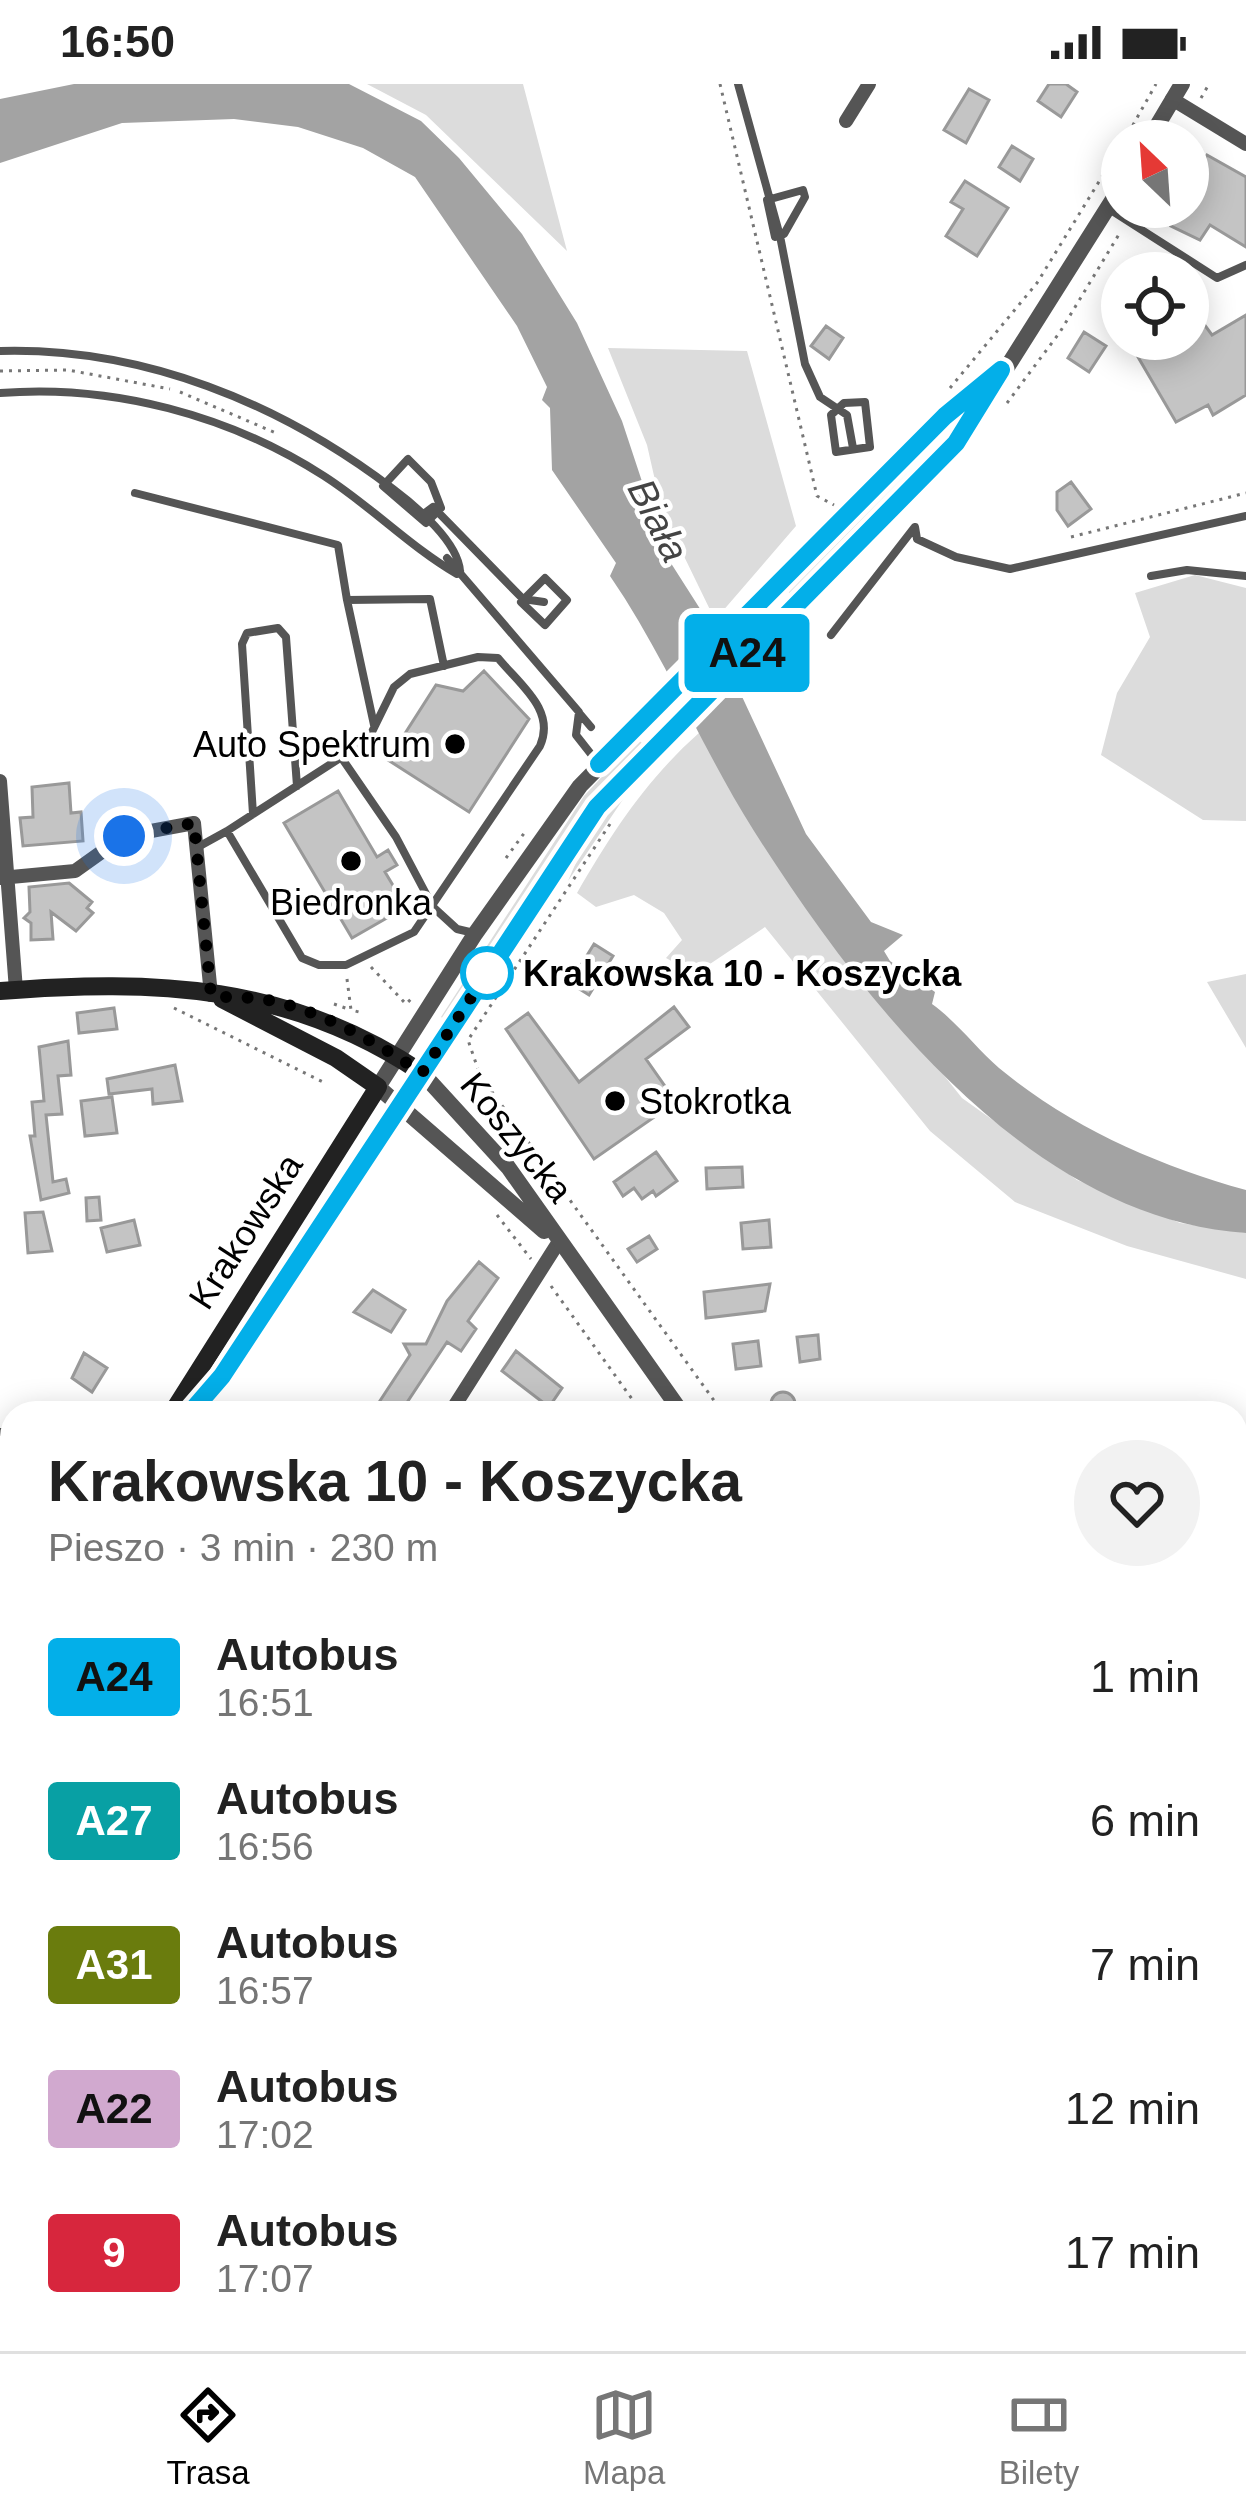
<!DOCTYPE html>
<html lang="pl">
<head>
<meta charset="utf-8">
<style>
	:root { --surface:#fff; --page:#f2f2f2; --text:#222; --muted:#767676; --line:#e0e0e0; --accent:#000 }
	body { margin:0; font-family:Arial,sans-serif; background:var(--page); color:var(--text); height:100vh; display:flex; flex-direction:column; font-size:45px; white-space:nowrap }
	* { box-sizing:border-box; margin:0 }
	p { font-size:39px; color:var(--muted) }
	.icon { flex:none; width:66px; height:66px; fill:none; stroke:currentColor; stroke-width:2; stroke-linecap:round; stroke-linejoin:round }
	.map { position:relative; flex:1; overflow:hidden }
	.panel { position:absolute; left:0px; top:1317px; width:1248px; height:951px; display:flex; flex-direction:column; background:var(--surface); border-radius:36px 36px 0 0; box-shadow:0 6px 30px #0003 }
	.panel>* { flex:none }
	.badge { padding:0 24px; border-radius:9px; font-size:42px; line-height:78px }
	.needle { width:78px; rotate:335deg }
	.buttons { position:absolute; left:1101px; top:36px; display:grid; gap:24px }
	.buttons a { display:grid; place-items:center; width:108px; height:108px; border-radius:50%; background:var(--surface); box-shadow:0 6px 30px #0003; font-size:60px }
	.you { position:absolute; width:60px; height:60px; margin:-30px; border:9px solid #fff; border-radius:50%; background:#1a73e8; box-shadow:0 0 0 18px #1a73e833 }
	.map>.badge { position:absolute; translate:-50% -50%; box-shadow:0 0 0 6px #fff }
	.round { display:grid; place-items:center; flex:none; width:126px; height:126px; border-radius:63px; background:var(--page) }
	.headline { display:flex; align-items:center; justify-content:space-between; height:204px; padding:0 48px }
	h1 { font-size:57px; font-weight:800; line-height:90px }
	ul { padding:0; list-style:none }
	li { display:flex; align-items:center; gap:36px; height:144px; padding:0 48px }
	li div { flex:1 }
	li b { display:block; font-size:45px }
	li em { font-style:normal }
	li .badge { min-width:132px; font-weight:700; text-align:center }
	.status { display:flex; justify-content:space-between; align-items:center; height:84px; padding:0 60px; background:var(--surface); direction:ltr }
	.status svg { height:33px; fill:currentColor }
	.menu { display:flex; justify-content:space-around; align-items:center; height:168px; border-top:3px solid var(--line); background:var(--surface); font-size:33px; color:var(--muted) }
	.menu a { display:grid; justify-items:center; gap:6px }
	.menu .current { color:var(--accent) }
	.map>svg:first-child { display:block }
	.green { fill:#dcdcdc }
	.water { fill:#a3a3a3 }
	.pier { fill:#fff }
	.building { fill:#c4c4c4; stroke:#999; stroke-width:3 }
	.lines { fill:none; stroke-linecap:round; stroke-linejoin:round }
	.path { stroke:#777; stroke-width:3; stroke-dasharray:3 6; stroke-linecap:butt }
	.service { stroke:#555; stroke-width:8 }
	.minor { stroke:#555; stroke-width:14 }
	.tertiary { stroke:#555; stroke-width:16 }
	.secondary { stroke:#222; stroke-width:18 }
	.line-casing { stroke:#fff; stroke-width:27 }
	.line { stroke:#03afe9; stroke-width:18 }
	.walk { stroke:#000; stroke-width:12; stroke-dasharray:0 21.6 }
	.poi-dot { fill:#000; stroke:#fff; stroke-width:4.5 }
	.stop-dot { fill:#fff; stroke:#03afe9; stroke-width:6 }
	.labels { text-anchor:middle; stroke-width:9; stroke-linejoin:round; paint-order:stroke }
	.poi-label { font-size:36px; fill:#000; stroke:#fff; text-anchor:end }
	.stop-label { font-size:36px; font-weight:bold; fill:#000; stroke:#fff; text-anchor:start }
	.street-label { font-size:36px; fill:#000; stroke:#fff }
	.water-label { font-size:39px; font-style:italic; fill:#444; stroke:#fff }
</style>
</head>
<body>
<div class="status"><b>16:50</b><svg viewBox="0 0 49 12"><path d="M0 12V9h3v3zM5 12V6h3v6zM10 12V3h3v9zM15 12V0h3v12zM26 1h20v11H26zM47 4h2v5h-2z"/></svg></div>
<div class="map">
<svg width="1246" height="2267" viewBox="0 0 1246 2267">
	<rect width="100%" height="100%" fill="#fff"/>
	<path class="green" d="M367 0H523L567 167 426 31Z
		M608 264 747 267 796 442 715 536 662 427 647 361Z
		M929 363 933 369 790 510 786 505Z
		M1195 491 1246 504V737L1203 736 1101 671 1117 609 1150 553 1135 509Z
		M700 648 785 792 962 1014 1077 1096 1180 1139 1246 1149V1195L1127 1162 1015 1118 930 1047 765 843 695 890 666 874 682 856 664 829 634 811 596 823 577 809C613 747 646 696 700 648Z
		M637 655 642 659 570 746 447 937 441 933 584 712Z
		M628 703 630 705 568 797 584 760Z
		M1246 890V964L1207 898Z"/>
	<path class="water" d="M74 0H349L421 37 459 74 522 150 577 239 622 337 667 473 704 531 806 750 871 838 903 851 884 867 890 877 935 908 932 920C958 939 976 964 999 984 1072 1044 1157 1081 1246 1106V1149C1030 1135 861 916 754 747 702 665 665 572 610 492L616 479 552 386 550 324 542 316 547 303 517 242 415 93 363 64 298 43 234 35 122 39 0 79V15Z"/>
	<path class="pier" d="M714 540 739 600 693 647 661 593Z"/>
	<path class="building" d="M1049 0H1066L1077 8 1061 33 1038 17Z
		M969 5 989 16 966 59 944 46Z
		M1012 62 1033 75 1020 97 999 83Z
		M1207 71 1246 93V163L1210 141 1200 156 1171 142 1182 123H1188V103Z
		M965 97 1008 124 977 172 946 152 963 125 951 118Z
		M1246 231V311L1213 331 1208 321 1176 338 1138 273 1169 255H1188V244L1201 236 1212 251Z
		M826 242 843 254 829 275 811 262Z
		M1084 248 1106 262 1089 288 1068 274Z
		M1071 398 1091 425 1068 442 1057 426V408Z
		M484 587 529 635 469 728 388 676 436 601 463 607Z
		M69 699 71 729 81 728 83 757 23 762 20 734 33 733 32 703Z
		M338 707 377 773 388 766 397 781 385 788 406 823 352 854 284 739Z
		M69 799 92 818 87 824 93 829 76 847 51 828 53 855 31 856V839L24 834 30 828 29 803Z
		M594 860 613 872 589 911 570 899Z
		M674 923 689 943 646 975 676 1018 594 1075 506 945 528 929 579 998Z
		M114 924 117 945 79 949 77 929Z
		M68 957 71 991 58 992 62 1030 46 1031 53 1098 66 1095 69 1109 41 1116 30 1052H35L32 1018 44 1017 39 963Z
		M175 981 182 1017 153 1020 152 1005 109 1010 107 995Z
		M112 1013 117 1049 85 1052 81 1017Z
		M656 1068 677 1097 656 1112 653 1107 642 1115 634 1104 623 1112 614 1098Z
		M742 1083 743 1103 707 1105 706 1084Z
		M99 1113 101 1136 87 1137 86 1114Z
		M43 1128 52 1167 28 1169 25 1129Z
		M134 1136 140 1161 107 1168 101 1144Z
		M769 1136 771 1163 743 1165 741 1139Z
		M649 1152 657 1165 637 1178 628 1165Z
		M479 1178 498 1194 468 1237 476 1245 461 1267 447 1258 400 1329H372L410 1271 404 1260H426L447 1217Z
		M770 1200 765 1227 706 1234 704 1208Z
		M373 1206 405 1226 391 1248 354 1228Z
		M818 1251 820 1275 800 1278 797 1253Z
		M758 1257 761 1282 736 1285 733 1260Z
		M516 1267 562 1304 549 1323 502 1287Z
		M84 1269 107 1284 92 1308 72 1294Z
		M771 1320a12 12 0 1 1 24 0a12 12 0 1 1-24 0Z"/>
	<g class="lines">
		<path class="path" d="M720 0 817 412 834 421
			M1201 14 1209 0
			M1124 57 1156 0
			M1175 57 1184 43
			M0 287 68 286 170 305
			M950 304 1037 199 1122 60
			M180 308 276 349
			M1007 319 1060 248 1121 147
			M1071 453 1246 409
			M610 740 468 956 480 991 723 1329
			M506 774 525 748
			M371 883 406 920 414 912
			M347 895 351 926 359 928
			M334 920 351 926
			M174 924 323 998
			M497 1131 531 1175
			M551 1202 642 1329
			M1236 2040 1246 2054"/>
		<path class="service" d="M738 0 780 152 805 280 820 313 847 331 853 364
			M803 106 805 113 784 150 775 153 767 116Z
			M1109 125 1217 194 1246 181
			M0 267C143 263 280 319 393 405 417 423 458 458 460 487
			M0 309C112 300 229 331 324 392 371 422 409 462 457 490L460 487
			M865 318 870 363 836 368 831 331 844 319Z
			M408 375 431 398 441 424 426 439 383 402Z
			M135 409 338 461 347 516
			M425 429 433 423 523 515 544 518
			M915 443 917 455 956 473 1010 485 1246 432
			M447 474 579 628 576 651 598 679
			M1151 492 1187 486 1246 492
			M545 494 567 516 545 541 521 518Z
			M831 551 914 444
			M580 630 591 643
			M374 641 347 516 430 515 444 582
			M341 673 396 753 433 823 457 845 474 849
			M253 730 242 560 247 549 278 544 286 553 297 702
			M198 763 227 747 302 874 319 881H346L414 848 540 662C556 626 520 601 498 574L478 573 410 590 394 603 368 656 227 747
			M0 1348H12
			M0 1535 12 1534"/>
		<path class="minor" d="M1172 15 1246 60
			M846 37 869 0
			M0 697 16 906
			M0 794 75 787 124 752 194 739 211 911
			M450 1329 558 1159
			M0 1622 12 1630
			M1236 1794 1246 1792
			M12 1903 4 1921 12 1940
			M0 2068 12 2049
			M1236 2171 1246 2164
			M158 2256 176 2267
			M505 2256 512 2267
			M732 2256 741 2267
			M865 2256 872 2267
			M244 2267 251 2256
			M469 2267 476 2256
			M1101 2267 1119 2256"/>
		<path class="tertiary" d="M1148 57 1182 0
			M544 1147 378 1003 475 850 580 702 945 332 991 294
			M682 1329 508 1083 422 989 564 769 623 692 968 345 1122 101
			M1236 2097 1246 2111"/>
		<path class="secondary" d="M0 907C155 895 290 900 422 989L222 1291 190 1329
			M172 1329 378 1003 336 974 222 915
			M0 1600 12 1581"/>
	</g>
	<g class="lines">
		<defs>
			<path id="line" d="M190 1329 222 1292 597 723 956 359 1001 286 945 332 599 680"/>
		</defs>
		<use href="#line" class="line-casing"/>
		<use href="#line" class="line"/>
		<path class="walk" d="M124 752 194 739 211 911C230 915 249 912 268 916 325 928 375 958 422 989L487 889"/>
	</g>
	<g class="poi-dot">
		<circle cx="455" cy="660" r="12"/>
		<circle cx="351" cy="777" r="12"/>
		<circle cx="615" cy="1017" r="12"/>
	</g>
	<circle class="stop-dot" cx="487" cy="889" r="24"/>
	<g class="labels">
		<g class="poi-label">
			<text x="431" y="673">Auto Spektrum</text>
			<text x="351" y="831" text-anchor="middle">Biedronka</text>
			<text x="639" y="1030" text-anchor="start">Stokrotka</text>
		</g>
		<g class="stop-label">
			<text x="523" y="902">Krakowska 10 - Koszycka</text>
		</g>
		<g class="street-label">
			<text transform="translate(517 1053) rotate(51)" y="13">Koszycka</text>
			<text transform="translate(245 1147) rotate(-57)" y="13">Krakowska</text>
		</g>
		<g class="water-label">
			<text transform="translate(659 436) rotate(63)" y="14">Biała</text>
		</g>
	</g>
</svg>
<div class="buttons">
<a><svg class="needle" viewBox="-14 -14 28 28"><path d="M0-13l5 13h-10z" fill="#e53935"/><path d="M0 13l5-13h-10z" fill="#767676"/></svg></a>
<a><svg class="icon" aria-label="locate" viewBox="0 0 24 24"><circle cx="12" cy="12" r="6"/><path d="M12 2v4M12 18v4M2 12h4M18 12h4"/></svg></a>
</div>
<div class="you" style="left:124px;top:752px"></div>
<b class="badge" style="left:747px;top:569px;background:#03afe9;color:#111">A24</b>
<section class="panel">
<div class="headline"><div><h1>Krakowska 10 - Koszycka</h1><p>Pieszo · 3 min · 230 m</p></div><a class="round"><svg class="icon" aria-label="heart" viewBox="0 0 24 24"><path d="M12 20l-8-8c-3-5 5-10 8-4 3-6 11-1 8 4z"/></svg></a></div>
<ul>
<li><span class="badge" style="background:#03afe9;color:#111">A24</span><div><b>Autobus</b><p>16:51</p></div><em>1 min</em></li>
<li><span class="badge" style="background:#08a0a4;color:#fff">A27</span><div><b>Autobus</b><p>16:56</p></div><em>6 min</em></li>
<li><span class="badge" style="background:#6a7c0d;color:#fff">A31</span><div><b>Autobus</b><p>16:57</p></div><em>7 min</em></li>
<li><span class="badge" style="background:#d1a9cf;color:#111">A22</span><div><b>Autobus</b><p>17:02</p></div><em>12 min</em></li>
<li><span class="badge" style="background:#d7263d;color:#fff">9</span><div><b>Autobus</b><p>17:07</p></div><em>17 min</em></li>
</ul>
</section>
</div>
<nav class="menu">
<a class="current"><svg class="icon" aria-label="directions" viewBox="0 0 24 24"><path d="M12 3l9 9-9 9-9-9zM9 14v-3h6M13 9l2 2-2 2"/></svg>Trasa</a>
<a><svg class="icon" aria-label="map" viewBox="0 0 24 24"><path d="M3 6l6-2 6 2 6-2v14l-6 2-6-2-6 2zM9 4v14M15 6v14"/></svg>Mapa</a>
<a><svg class="icon" aria-label="tickets" viewBox="0 0 24 24"><path d="M3 7h18v10H3zM15 7v10"/></svg>Bilety</a>
</nav>
</body>
</html>
